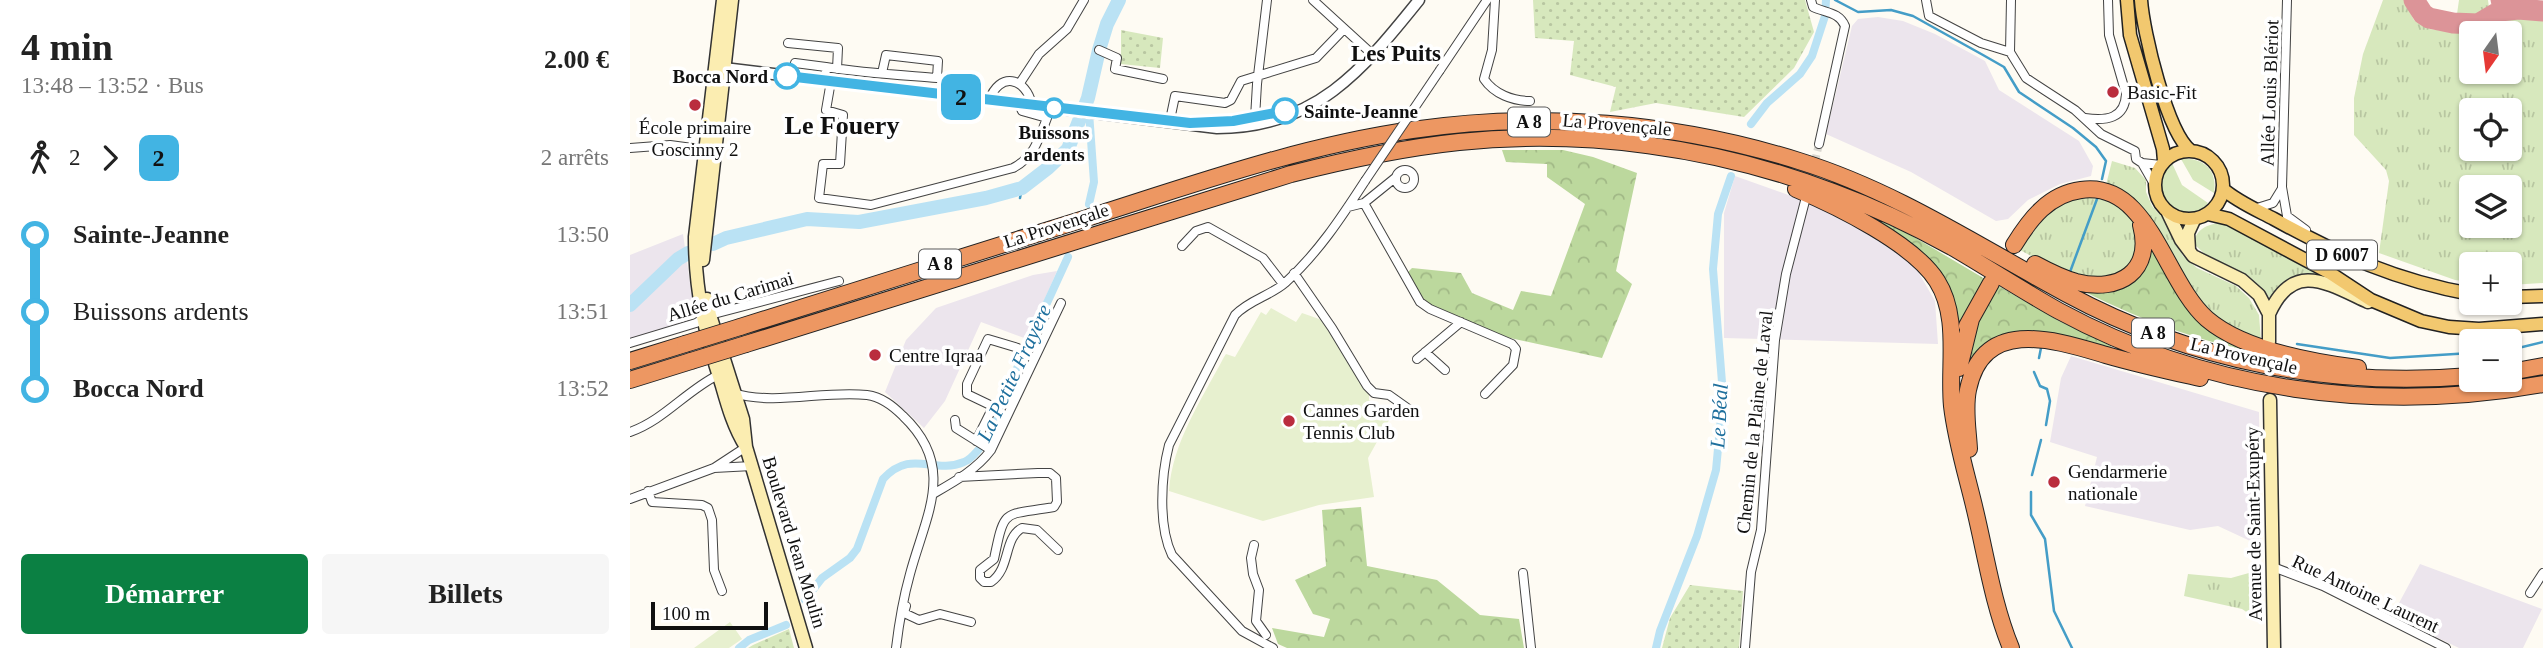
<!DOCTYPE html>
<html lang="fr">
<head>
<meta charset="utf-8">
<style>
	:root { --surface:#fff; --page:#f6f6f6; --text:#222; --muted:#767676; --accent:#0b8043 }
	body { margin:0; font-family:Georgia,serif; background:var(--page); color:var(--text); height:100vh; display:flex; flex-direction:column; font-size:26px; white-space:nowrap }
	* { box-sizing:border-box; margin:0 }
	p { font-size:23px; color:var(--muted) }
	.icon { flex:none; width:38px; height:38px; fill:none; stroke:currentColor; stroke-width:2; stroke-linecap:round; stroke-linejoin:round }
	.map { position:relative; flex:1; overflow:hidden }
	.sheet { display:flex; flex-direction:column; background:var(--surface); width:630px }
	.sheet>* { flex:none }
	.badge { padding:0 14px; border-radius:10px; font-size:24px; line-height:46px }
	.needle { width:46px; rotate:194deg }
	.fabs { position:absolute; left:1829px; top:21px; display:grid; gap:14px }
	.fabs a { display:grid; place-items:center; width:63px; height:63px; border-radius:7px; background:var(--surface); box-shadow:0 2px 5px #0004; font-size:35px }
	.scale { position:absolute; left:21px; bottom:18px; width:117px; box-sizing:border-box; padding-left:7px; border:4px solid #101010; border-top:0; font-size:19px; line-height:24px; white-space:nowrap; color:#101010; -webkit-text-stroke:5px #fff; paint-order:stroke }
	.map>.badge { position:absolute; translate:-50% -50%; box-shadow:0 0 0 4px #fff }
	.legs { display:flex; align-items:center; gap:10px; height:77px; padding:0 21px; font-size:23px }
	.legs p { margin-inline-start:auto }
	.head { display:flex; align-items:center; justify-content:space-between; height:119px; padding:0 21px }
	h1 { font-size:38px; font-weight:700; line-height:52px }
	.action { display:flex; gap:14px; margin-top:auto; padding:14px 21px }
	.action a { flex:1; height:80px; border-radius:7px; background:var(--accent); color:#fff; font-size:28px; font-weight:700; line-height:80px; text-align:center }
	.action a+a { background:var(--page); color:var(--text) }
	ul { padding:0 21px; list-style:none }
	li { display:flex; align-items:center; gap:24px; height:77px; font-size:26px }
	li i { display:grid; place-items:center; width:10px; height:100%; margin:0 9px; background:currentColor }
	li i::after { content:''; width:18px; height:18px; margin:-9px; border:5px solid; border-radius:50%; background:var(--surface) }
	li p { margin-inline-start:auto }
	li:first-child i { background:linear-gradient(#0000 50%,currentColor 0) }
	li:last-child i { background:linear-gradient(currentColor 50%,#0000 0) }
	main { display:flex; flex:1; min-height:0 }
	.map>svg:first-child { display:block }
	.industrial { fill:#ece5ed }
	.grass { fill:url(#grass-tufts); fill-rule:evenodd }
	.forest { fill:url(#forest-crowns) }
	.park { fill:url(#park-dots) }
	.garden { fill:#d7e8bd }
	.pitch { fill:#e7f0cf }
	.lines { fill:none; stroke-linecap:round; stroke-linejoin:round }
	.stream { stroke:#449dc7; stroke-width:2.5 }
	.canal { stroke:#bae2f4; stroke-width:8 }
	.river { stroke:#bae2f4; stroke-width:14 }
	.taxiway { stroke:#dc9498; stroke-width:21 }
	.minor-tunnel { stroke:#dad8d1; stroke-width:8; stroke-dasharray:8 4; stroke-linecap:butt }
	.minor-casing { stroke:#434343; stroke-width:10 }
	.tertiary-casing { stroke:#434343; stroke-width:13 }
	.secondary-casing { stroke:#323232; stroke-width:15 }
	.primary-casing { stroke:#212121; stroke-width:15 }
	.motorway-casing { stroke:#212121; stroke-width:18 }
	.minor { stroke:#fff; stroke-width:8 }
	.tertiary { stroke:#fff; stroke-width:10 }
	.secondary { stroke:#fbedb1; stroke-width:12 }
	.primary { stroke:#f2c86f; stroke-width:12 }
	.motorway { stroke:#ed9762; stroke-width:16 }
	.minor-bridge-casing { stroke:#434343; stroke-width:10; stroke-linecap:butt }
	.motorway-bridge-casing { stroke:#212121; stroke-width:18; stroke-linecap:butt }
	.minor-bridge { stroke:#fff; stroke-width:8 }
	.motorway-bridge { stroke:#ed9762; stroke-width:16 }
	.line-1-casing { stroke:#fff; stroke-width:16 }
	.line-1 { stroke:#42b4e3; stroke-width:10 }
	.stop-1-dot { fill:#fff; stroke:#42b4e3; stroke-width:3.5 }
	.poi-dot { fill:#ba2d3e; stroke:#fff; stroke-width:2.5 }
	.labels { text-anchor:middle; stroke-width:7; stroke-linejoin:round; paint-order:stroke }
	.shield { fill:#fff; stroke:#585858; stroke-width:2 }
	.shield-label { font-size:18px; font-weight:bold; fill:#101010 }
	.stop-label { font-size:19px; font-weight:bold; fill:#101010; stroke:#fff; text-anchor:end }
	.poi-label { font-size:19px; fill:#101010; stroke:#fff; text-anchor:start }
	.street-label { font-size:19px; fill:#101010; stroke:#fff }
	.water-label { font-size:21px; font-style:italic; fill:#1e6f9d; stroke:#fff }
	.quarter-label { font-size:23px; font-weight:bold; fill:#101010; stroke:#fff }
	.district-label { font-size:26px; font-weight:bold; fill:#101010; stroke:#fff }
</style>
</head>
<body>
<main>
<section class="sheet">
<div class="head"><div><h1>4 min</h1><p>13:48 – 13:52 · Bus</p></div><b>2.00 €</b></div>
<div class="legs"><svg class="icon" aria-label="walk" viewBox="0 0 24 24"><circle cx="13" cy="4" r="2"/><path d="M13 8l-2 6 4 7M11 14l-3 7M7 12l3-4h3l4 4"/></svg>2<svg class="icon" aria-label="forward" viewBox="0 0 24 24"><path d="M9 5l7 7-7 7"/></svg><b class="badge" style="background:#42b4e3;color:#111">2</b><p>2 arrêts</p></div>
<ul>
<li><i style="color:#42b4e3"></i><b>Sainte-Jeanne</b><p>13:50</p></li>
<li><i style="color:#42b4e3"></i><span>Buissons ardents</span><p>13:51</p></li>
<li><i style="color:#42b4e3"></i><b>Bocca Nord</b><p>13:52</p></li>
</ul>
<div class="action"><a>Démarrer</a><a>Billets</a></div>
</section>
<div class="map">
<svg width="1913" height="648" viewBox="0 0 1913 648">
	<defs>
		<pattern id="grass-tufts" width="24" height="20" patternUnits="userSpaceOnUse" patternTransform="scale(1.75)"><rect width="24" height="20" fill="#d7e8bd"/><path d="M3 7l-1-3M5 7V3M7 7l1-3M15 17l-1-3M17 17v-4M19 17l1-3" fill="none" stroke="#b8c6a1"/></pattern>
		<pattern id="forest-crowns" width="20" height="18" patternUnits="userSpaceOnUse" patternTransform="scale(1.75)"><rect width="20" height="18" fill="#bcd89d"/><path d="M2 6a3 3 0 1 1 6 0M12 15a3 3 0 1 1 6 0" fill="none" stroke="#a1b886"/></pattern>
		<pattern id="park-dots" width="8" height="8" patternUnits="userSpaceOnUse" patternTransform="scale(1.75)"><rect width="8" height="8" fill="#d7e8bd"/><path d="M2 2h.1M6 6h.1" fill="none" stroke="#b8c6a1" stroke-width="1.8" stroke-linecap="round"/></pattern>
	</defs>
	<rect width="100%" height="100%" fill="#fefbf3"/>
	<path class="industrial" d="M1248 17 1273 21 1305 34 1355 61 1369 90 1449 141 1463 166 1461 176 1430 184 1398 200 1378 219 1366 221 1281 172 1196 134 1222 26 1228 19Z
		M1105 176 1178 202 1250 240 1286 268 1305 301 1308 344 1094 338V213Z
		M53 234 64 310 58 320 0 339V255Z
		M427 271 397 339 351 322 315 401 294 428 255 392 276 340 306 308 403 275Z
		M1441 356 1629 412 1631 546 1588 526 1560 530 1455 506 1467 457 1420 442 1431 378Z
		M1790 564 1912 609 1893 648H1829L1762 616Z"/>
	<path class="grass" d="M1753 0H1774L1784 20 1800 29 1829 33 1858 32 1871 21 1883 19H1913V283L1880 285V264H1841V282L1825 280 1749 253 1759 181 1756 170 1724 135V98L1733 54ZM1880 33V72H1841V33ZM1880 110V149H1841V110ZM1841 187H1880V226H1841Z
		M1829 0H1858L1859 8 1849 14H1827Z
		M1482 161 1505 168 1516 180V192L1522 206 1532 217 1553 256 1567 268 1606 286 1619 298 1629 315 1631 341 1592 324 1549 275 1512 208 1495 192 1476 185Z
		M1451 197C1471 198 1502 204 1507 228 1508 237 1507 247 1508 256 1504 261 1499 269 1493 273 1460 291 1419 265 1390 250 1407 228 1422 201 1451 197Z
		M1590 223 1602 228 1690 273 1687 277 1655 283 1640 298 1619 277 1576 255 1565 245C1563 231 1577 224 1590 223Z
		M1626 571 1627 612 1624 617 1612 609 1554 596 1558 574 1601 578Z"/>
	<path class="forest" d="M872 150H933L963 157 1007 173 986 271 1002 284 972 358 880 338 815 314 794 301 778 272 782 268 831 273 842 293 883 310 891 291 921 296 955 204 917 177V164L876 162Z
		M1233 213 1279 234 1355 279 1325 336 1322 301Z
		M1521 243 1547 290 1646 358C1574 342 1519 324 1453 291L1488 287Z
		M1367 285 1429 321 1481 346 1479 352 1377 336 1333 390C1332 346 1347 323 1367 285Z
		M731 507 737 566 807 580 850 615 889 619 894 648H657L648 644 642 628 694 637 700 619 683 614 665 580 696 566 692 510Z"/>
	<path class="park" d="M903 0H1175L1184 32 1164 68 1114 117 1026 103 980 112 986 87 940 75 944 41 905 38Z
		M491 30 533 38 530 68 491 64Z
		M1060 585 1113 591 1109 648H1032L1040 618Z
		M159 629 164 648H118L123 645Z"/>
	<path class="garden" d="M1551 159C1574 157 1588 171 1584 193L1563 180Z
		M1542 163 1552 185 1578 203C1553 233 1513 191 1542 163Z"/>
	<path class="pitch" d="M641 308 666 322 672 313 692 320 739 395V400L763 413 738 458 744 497 689 505 633 521 539 491C542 443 572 399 594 357L596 354 605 357 631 312 636 315Z
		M100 622 112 639 99 648H64Z"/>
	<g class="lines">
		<path class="stream" d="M1205 0 1228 12 1261 10 1283 16 1353 55 1374 67 1389 92 1443 128 1466 147 1476 161 1472 179
			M390 198 392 188
			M1440 272 1467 199
			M1667 344 1760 358 1841 353
			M1880 350 1913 342
			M1409 358 1411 348
			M1404 372 1410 386 1417 389 1420 401 1416 425
			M1402 475 1411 440
			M1401 492V515L1415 539 1424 611 1442 648"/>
		<path class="canal" d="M458 98 464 182 459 204
			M1121 124 1137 103 1170 74 1182 56 1195 16 1196 0
			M175 600 192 578 220 558 227 549 253 479C282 448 303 475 334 462 341 460 346 452 351 447L438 257
			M109 648 119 640 156 625
			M1026 648 1030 631 1067 536 1086 470 1093 395 1083 269 1088 214 1101 176"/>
		<path class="river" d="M83 244 96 238 177 219 229 222 356 198 392 188 418 168 438 149 458 98 469 50 477 24 489 0
			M0 305 48 259 58 253"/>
		<path class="taxiway" d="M1784 0 1793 14 1799 18 1823 23 1848 24 1870 11 1888 9 1874 3 1871 0
			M1888 9 1913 11"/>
		<path class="minor-tunnel" d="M1179 186 1189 144"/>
		<defs>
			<path id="minor" d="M683 0 742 54
				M865 0 862 50 854 79C864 94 883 101 900 101
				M1181 0 1183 7C1196 13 1209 12 1215 26L1189 144
				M1296 0 1299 16 1351 43 1380 52
				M1381 0 1380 52 1396 78 1445 110 1471 134 1505 151 1506 159 1512 163 1531 165
				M1657 0 1652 187 1657 216 1676 230
				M158 43 208 48 207 69
				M469 50 487 58 485 69 533 79
				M165 63 196 67
				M810 70 857 0
				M195 80 196 67C233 73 270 75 307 78L308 61 256 55 252 73
				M201 81 196 110 213 115 210 164H193L189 198 241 205 383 168C404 157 409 139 417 118L392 111 389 104
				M390 83 409 54 437 29 454 0
				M359 101C369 71 396 77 402 105
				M625 118 627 84 637 0
				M1455 118C1476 121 1495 119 1496 94L1479 35 1478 0
				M540 120 545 96 595 103 601 100 611 81 686 58 714 29
				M0 148 40 145 77 150
				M1512 163 1524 184
				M766 179a9 9 0 1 1 18 0a9 9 0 1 1-18 0Z
				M734 203 790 302 800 309 882 344 886 349 883 365 855 394
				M718 207 734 203 765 178
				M1627 208 1643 203 1651 190
				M552 246 566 231 578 227 633 258 653 284
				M664 273 702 328 737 386 744 393 759 395 783 412
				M0 343 66 323 80 315 209 281
				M795 352 815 370
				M787 359 831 322
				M103 393C147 406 193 390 237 395 252 397 263 406 273 416 327 467 296 514 280 574 273 599 269 623 266 648
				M325 420 326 428 361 450
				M0 432C34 420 56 391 88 375
				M346 441 362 409 360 405 337 394V384L358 339 388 348
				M84 468 122 466
				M329 477 408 473H420L426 478 427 502 424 507C373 516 375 506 364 559L350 570V578L354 582H361C381 568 373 539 392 528L407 530 428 550
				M18 491 22 502 72 505 78 508 82 520 84 570 92 591
				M303 494C324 482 346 470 361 450L431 303
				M0 499 84 468 116 447
				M624 545 621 558 623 574 629 590 626 621 636 635
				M1643 567 1693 586 1816 648
				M893 573 901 648
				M1900 593 1913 573
				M276 606 274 613 289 620 310 614 341 622
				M643 648 612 631 542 555C528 526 531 476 539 445L605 315C619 300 640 296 655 283 688 253 711 218 735 181
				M1115 648 1121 572 1131 530 1145 340 1156 274 1175 201"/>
			<path id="tertiary" d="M94 68 587 128C685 128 732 71 789 0
				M599 121 625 118 662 109"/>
			<path id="secondary" d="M93 0 65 237C65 292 75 334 92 386 98 407 104 428 116 447L176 648
				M1538 213 1551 240 1563 256 1612 280 1629 295 1639 314V342
				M1559 250 1558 233 1564 220
				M73 260 102 0
				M77 299 80 315 113 419 116 447
				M1639 314C1663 260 1697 283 1738 302
				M1640 400 1644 648"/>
			<path id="primary" d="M1497 0 1500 35 1533 149 1534 161
				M1511 0C1513 31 1537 133 1561 151
				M1525 185a34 34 0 1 1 68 0a34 34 0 1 1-68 0Z
				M1593 189C1608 202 1627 210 1644 219 1709 255 1768 281 1841 294
				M1578 214 1599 219 1700 273 1741 300 1791 321 1819 327 1849 329 1913 324
				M1880 297 1913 296"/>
			<path id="motorway" d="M1166 189C1207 206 1284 244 1307 281 1330 317 1318 366 1322 406 1326 441 1337 476 1345 510 1356 556 1363 604 1381 648
				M1384 245C1400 219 1419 194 1451 190 1519 180 1534 281 1577 319 1613 350 1681 362 1728 368
				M1405 264C1418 271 1432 278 1446 282 1490 293 1523 271 1511 225
				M1337 326 1361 283
				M110 327C226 291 341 254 457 218 564 184 671 146 782 130 910 111 1045 122 1169 161 1266 191 1348 246 1437 294 1561 361 1701 388 1841 376
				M116 344 661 174C716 160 772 148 829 142 953 129 1086 147 1203 192 1244 207 1284 226 1322 247 1358 268 1393 291 1429 311 1577 391 1748 414 1913 384
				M0 361 55 344
				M1329 368 1341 319
				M1880 372 1913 366
				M0 380 61 361
				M1339 449C1338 430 1334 409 1338 390 1353 316 1425 340 1476 355 1507 364 1539 371 1570 378"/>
		</defs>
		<use href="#minor" class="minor-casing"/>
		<use href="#tertiary" class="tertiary-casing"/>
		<use href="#secondary" class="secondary-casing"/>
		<use href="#primary" class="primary-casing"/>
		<use href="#motorway" class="motorway-casing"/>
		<use href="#minor" class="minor"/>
		<use href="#tertiary" class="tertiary"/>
		<use href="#secondary" class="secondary"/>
		<use href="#primary" class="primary"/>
		<use href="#motorway" class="motorway"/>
		<defs>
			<path id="minor-bridge" d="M735 181 810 70"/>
			<path id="motorway-bridge" d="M55 344 110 327
				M61 361 116 344"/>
		</defs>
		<use href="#minor-bridge" class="minor-bridge-casing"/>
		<use href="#motorway-bridge" class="motorway-bridge-casing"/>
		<use href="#minor-bridge" class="minor-bridge"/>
		<use href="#motorway-bridge" class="motorway-bridge"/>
	</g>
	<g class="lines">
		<defs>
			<path id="line-1" d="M157 76 560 123 603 121 655 111"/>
		</defs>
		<use href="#line-1" class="line-1-casing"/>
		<use href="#line-1" class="line-1"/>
	</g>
	<g class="stop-1-dot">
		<circle cx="157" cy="76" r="12"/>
		<circle cx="424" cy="108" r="9"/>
		<circle cx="655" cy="111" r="12"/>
	</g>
	<g class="poi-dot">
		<circle cx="1483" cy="92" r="7"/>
		<circle cx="65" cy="105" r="7"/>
		<circle cx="245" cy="355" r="7"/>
		<circle cx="659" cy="421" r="7"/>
		<circle cx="1424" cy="482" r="7"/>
	</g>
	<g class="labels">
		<g class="shield">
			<rect x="878" y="107.5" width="42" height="29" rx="5"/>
			<rect x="1677" y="240.5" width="70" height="29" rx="5"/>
			<rect x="289" y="249.5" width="42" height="29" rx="5"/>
			<rect x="1502" y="318.5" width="42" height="29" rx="5"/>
		</g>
		<g class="shield-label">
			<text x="899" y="128">A 8</text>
			<text x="1712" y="261">D 6007</text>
			<text x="310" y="270">A 8</text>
			<text x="1523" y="339">A 8</text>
		</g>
		<g class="stop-label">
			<text x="138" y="83">Bocca Nord</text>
			<text x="674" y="118" text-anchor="start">Sainte-Jeanne</text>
			<text x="424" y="139" text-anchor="middle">Buissons<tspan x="424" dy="22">ardents</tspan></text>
		</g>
		<g class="poi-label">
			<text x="1497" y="99">Basic-Fit</text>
			<text x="65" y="134" text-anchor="middle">École primaire<tspan x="65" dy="22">Goscinny 2</tspan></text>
			<text x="259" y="362">Centre Iqraa</text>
			<text x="673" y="417">Cannes Garden<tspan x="673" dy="22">Tennis Club</tspan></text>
			<text x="1438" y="478">Gendarmerie<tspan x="1438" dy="22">nationale</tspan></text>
		</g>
		<g class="street-label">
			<text transform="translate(1639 93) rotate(-88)" y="7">Allée Louis Blériot</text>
			<text transform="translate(987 124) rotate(5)" y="7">La Provençale</text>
			<text transform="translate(426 225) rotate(-18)" y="7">La Provençale</text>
			<text transform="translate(100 296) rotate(-17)" y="7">Allée du Carimai</text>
			<text transform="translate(1614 355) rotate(13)" y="7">La Provençale</text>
			<text transform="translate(1124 422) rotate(-84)" y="7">Chemin de la Plaine de Laval</text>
			<text transform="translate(1623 524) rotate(-91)" y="7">Avenue de Saint-Exupéry</text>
			<text transform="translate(165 542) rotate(73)" y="7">Boulevard Jean Moulin</text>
			<text transform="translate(1736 593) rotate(25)" y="7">Rue Antoine Laurent</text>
		</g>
		<g class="water-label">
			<text transform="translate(384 373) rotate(-65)" y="7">La Petite Frayère</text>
			<text transform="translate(1089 416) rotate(-87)" y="7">Le Béal</text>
		</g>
		<g class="quarter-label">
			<text x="766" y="61">Les Puits</text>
		</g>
		<g class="district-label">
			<text x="212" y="134">Le Fouery</text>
		</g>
	</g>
</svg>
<div class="fabs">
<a><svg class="needle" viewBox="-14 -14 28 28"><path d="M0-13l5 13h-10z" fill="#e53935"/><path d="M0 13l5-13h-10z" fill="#767676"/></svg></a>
<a><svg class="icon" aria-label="locate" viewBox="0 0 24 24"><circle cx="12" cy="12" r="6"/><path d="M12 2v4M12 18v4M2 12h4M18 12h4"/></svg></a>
<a><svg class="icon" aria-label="layers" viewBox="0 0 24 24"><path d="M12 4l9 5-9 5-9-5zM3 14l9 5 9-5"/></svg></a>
<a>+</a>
<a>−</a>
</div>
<div class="scale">100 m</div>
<b class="badge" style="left:331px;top:97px;background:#42b4e3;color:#111">2</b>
</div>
</main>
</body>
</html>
